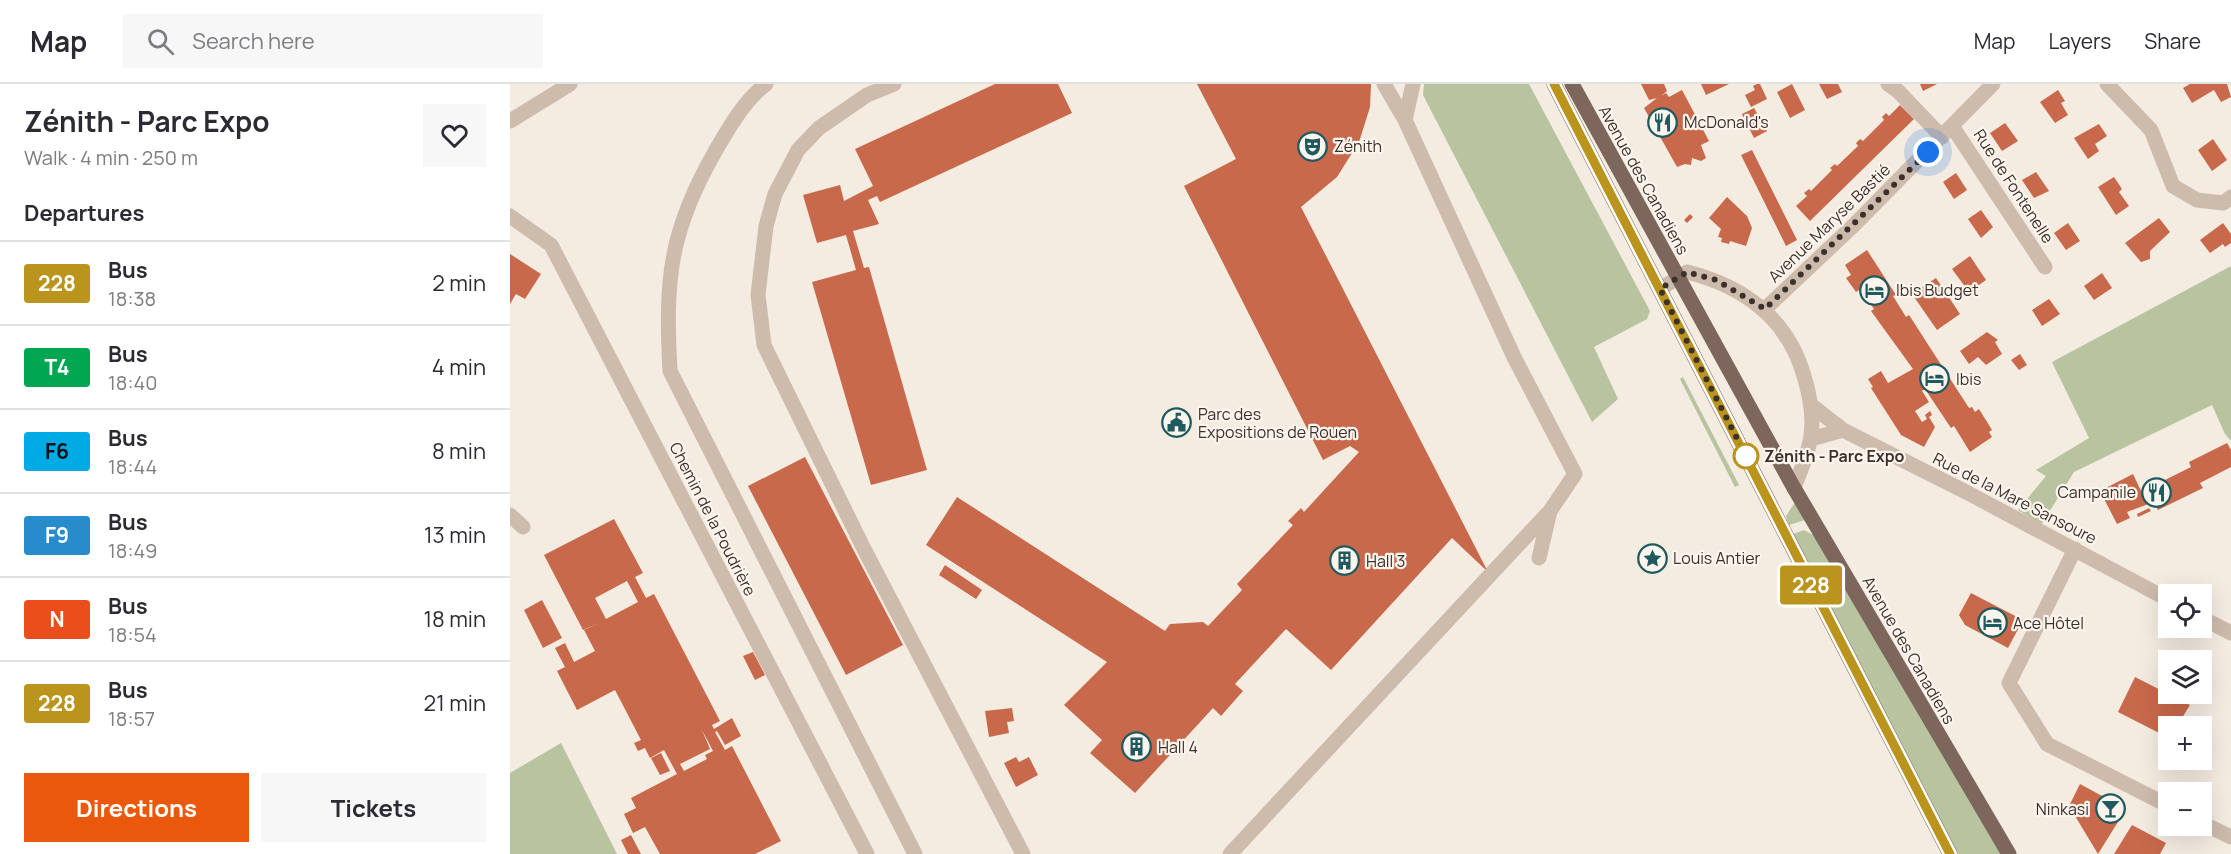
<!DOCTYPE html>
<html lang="en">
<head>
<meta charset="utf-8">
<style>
	:root { --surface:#fff; --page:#f7f7f7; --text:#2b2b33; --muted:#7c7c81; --line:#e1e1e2; --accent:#ea580c }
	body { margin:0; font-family:Manrope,sans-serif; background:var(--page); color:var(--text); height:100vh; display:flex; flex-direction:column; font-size:22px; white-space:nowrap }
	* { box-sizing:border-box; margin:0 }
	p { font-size:20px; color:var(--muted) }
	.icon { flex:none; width:33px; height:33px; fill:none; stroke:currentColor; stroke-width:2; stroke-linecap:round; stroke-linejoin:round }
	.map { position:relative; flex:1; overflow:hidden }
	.drawer { display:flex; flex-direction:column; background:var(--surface); width:510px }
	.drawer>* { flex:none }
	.badge { padding:0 12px; border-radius:4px; font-size:21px; line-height:39px }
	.buttons { position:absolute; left:1648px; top:500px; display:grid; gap:12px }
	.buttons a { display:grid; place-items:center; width:54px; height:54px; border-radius:0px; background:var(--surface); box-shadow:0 6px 24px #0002; font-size:30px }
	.you { position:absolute; width:30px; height:30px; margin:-15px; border:4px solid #fff; border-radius:50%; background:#1a73e8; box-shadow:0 0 0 9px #1a73e833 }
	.map>.badge { position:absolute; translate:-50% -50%; box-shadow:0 0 0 3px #fff }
	h2 { padding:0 24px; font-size:22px; line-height:54px }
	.round { display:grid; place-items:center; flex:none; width:63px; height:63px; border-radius:0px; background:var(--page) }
	.headline { display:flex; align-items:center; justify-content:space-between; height:102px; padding:0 24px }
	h1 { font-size:28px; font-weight:700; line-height:45px }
	.primary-button { display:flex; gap:12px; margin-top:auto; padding:12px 24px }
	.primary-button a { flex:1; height:69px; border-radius:0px; background:var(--accent); color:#fff; font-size:24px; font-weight:700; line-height:69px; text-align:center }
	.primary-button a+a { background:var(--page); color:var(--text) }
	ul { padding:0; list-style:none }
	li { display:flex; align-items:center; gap:18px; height:84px; padding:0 24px; border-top:2px solid var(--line) }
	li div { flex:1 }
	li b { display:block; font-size:22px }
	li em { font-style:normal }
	li .badge { min-width:66px; font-weight:700; text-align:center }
	header { display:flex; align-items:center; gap:36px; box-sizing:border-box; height:84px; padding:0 30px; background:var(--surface); border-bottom:2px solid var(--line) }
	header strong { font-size:28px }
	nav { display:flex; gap:33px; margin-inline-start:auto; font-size:21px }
	.search { width:420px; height:54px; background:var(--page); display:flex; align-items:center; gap:15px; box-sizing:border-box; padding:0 21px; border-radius:0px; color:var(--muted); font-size:22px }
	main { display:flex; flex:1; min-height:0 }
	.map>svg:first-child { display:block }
	.green { fill:#b8c4a0 }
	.building { fill:#c8694b; fill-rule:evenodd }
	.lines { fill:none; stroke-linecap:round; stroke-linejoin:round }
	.minor { stroke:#cdbbac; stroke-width:15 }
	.major { stroke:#7d675c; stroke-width:15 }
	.line-casing { stroke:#fff; stroke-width:14 }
	.line { stroke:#ba941c; stroke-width:9 }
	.walk { stroke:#3b302b; stroke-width:6; stroke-dasharray:0 10.8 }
	.stop-dot { fill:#fff; stroke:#ba941c; stroke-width:3 }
	.labels { text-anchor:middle; stroke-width:4.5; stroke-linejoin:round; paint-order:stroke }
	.poi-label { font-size:16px; fill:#3b302b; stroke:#fbf5ee; text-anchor:start }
	.street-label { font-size:16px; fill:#3b302b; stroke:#fbf5ee }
	.stop-label { font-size:16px; font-weight:bold; fill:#3b302b; stroke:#fbf5ee; text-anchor:start }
</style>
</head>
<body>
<header>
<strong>Map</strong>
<div class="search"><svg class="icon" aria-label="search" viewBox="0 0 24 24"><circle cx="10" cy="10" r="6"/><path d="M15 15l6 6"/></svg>Search here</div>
<nav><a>Map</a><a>Layers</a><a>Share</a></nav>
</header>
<main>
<section class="drawer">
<div class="headline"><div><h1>Zénith - Parc Expo</h1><p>Walk · 4 min · 250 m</p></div><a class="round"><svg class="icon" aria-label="heart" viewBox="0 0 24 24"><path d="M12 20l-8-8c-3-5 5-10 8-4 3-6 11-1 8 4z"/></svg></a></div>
<h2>Departures</h2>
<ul>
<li><span class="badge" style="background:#ba941c;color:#fff">228</span><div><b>Bus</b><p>18:38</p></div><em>2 min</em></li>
<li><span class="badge" style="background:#00a651;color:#fff">T4</span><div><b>Bus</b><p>18:40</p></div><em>4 min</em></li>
<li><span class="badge" style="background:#00abe5;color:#111">F6</span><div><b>Bus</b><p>18:44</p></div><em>8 min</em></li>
<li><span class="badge" style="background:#288bcb;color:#fff">F9</span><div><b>Bus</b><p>18:49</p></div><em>13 min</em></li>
<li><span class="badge" style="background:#e94e1b;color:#fff">N</span><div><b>Bus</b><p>18:54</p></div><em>18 min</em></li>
<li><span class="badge" style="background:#ba941c;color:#fff">228</span><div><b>Bus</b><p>18:57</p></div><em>21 min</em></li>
</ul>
<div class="primary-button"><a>Directions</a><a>Tickets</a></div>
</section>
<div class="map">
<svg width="1721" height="770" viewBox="0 0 1721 770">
	<rect width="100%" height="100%" fill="#f4ebe1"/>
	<path class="green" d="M914 0H1019L1140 227 1137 235 1084 263 1108 315 1082 338 913 11Z
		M1721 182V357L1715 350 1702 321 1564 388 1531 441 1508 426 1536 392 1526 386 1579 354 1542 278Z
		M1173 293 1229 401 1225 403 1170 295Z
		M1287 415 1301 434 1279 441 1276 432Z
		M1294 446 1305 452 1493 770H1448L1283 450Z
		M51 659 107 770H0V689Z"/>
	<path class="building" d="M485 0H548L562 29 370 118 367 112 358 116 369 140 343 147 354 184 359 183 417 386 361 401 302 198 346 186 336 151 307 159 293 111 330 101 334 117 363 102 345 65Z
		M687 0H861L860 23 849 58 827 93 791 123 978 488 942 454 821 586 776 545 725 600 733 607 711 632 703 624 625 709 580 669 592 656 554 621 597 578 416 461 447 413 655 547 660 540 693 538 698 542 732 506 727 500 783 441 778 437 791 424 794 428 849 368 840 362 813 376 674 102 726 75Z
		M1131 0H1154L1157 7 1151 12 1156 9 1159 13 1172 6 1199 57 1191 61 1196 74 1191 77 1182 74 1181 81 1175 80 1167 83 1134 24 1147 14 1139 16Z
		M1191 0H1219L1196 11Z
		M1247 0H1250L1257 15 1241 23 1235 11 1245 6 1243 2Z
		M1282 0 1295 26 1280 34 1267 8Z
		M1309 0H1328L1332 8 1317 15Z
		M1410 0H1427L1413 7Z
		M1680 0H1717L1721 13 1711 18 1704 6 1682 19 1673 4Z
		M1548 6 1555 17 1551 19 1558 31 1545 39 1530 18Z
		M1390 21 1404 35 1300 137 1286 122 1297 112 1294 109 1299 105 1301 107 1322 86 1320 84 1325 80 1327 82 1348 62 1346 59 1350 55 1353 57 1374 36 1372 33 1376 29 1379 32Z
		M1244 24 1257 47 1244 54 1232 30Z
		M1495 39 1508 57 1492 67 1480 49Z
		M1589 40 1597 52 1585 60 1589 67 1578 75 1564 54Z
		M1703 55 1717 76 1702 87 1688 66Z
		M1242 66 1287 156 1276 162 1231 71Z
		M1526 88 1539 107 1524 114 1512 96Z
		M1446 89 1457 106 1444 115 1433 98Z
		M1604 93 1612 105 1609 108 1619 122 1606 131 1588 103Z
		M1217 113 1237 132 1242 144 1236 162 1220 157 1219 160 1211 158 1212 154 1208 153 1211 145 1199 134Z
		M1471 126 1483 143 1471 154 1458 135Z
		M1180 130 1183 133 1177 139 1174 136Z
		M1649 134 1660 148 1640 167V175L1631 178 1615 159Z
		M1558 139 1570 157 1556 166 1544 149Z
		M1713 139 1721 150V159L1715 163 1713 160 1700 169 1690 156Z
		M1357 166 1386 211 1383 212 1396 233 1399 231 1459 324 1462 323 1465 328 1469 325 1482 346 1479 348 1482 353 1460 368 1444 342 1441 344 1415 305 1412 307 1419 318 1405 327 1412 338 1417 335 1415 331 1420 327 1422 331 1419 333 1425 343 1414 363 1391 351 1361 304 1363 303 1358 295 1371 287 1378 299 1403 285 1361 227 1364 225 1351 205 1346 208 1336 194 1341 191 1335 181Z
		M0 170 31 190 15 215 6 210 0 220Z
		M1460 172 1476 196 1459 208 1442 185Z
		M1592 189 1602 204 1584 216 1574 202Z
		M1426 194 1450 230 1427 246 1402 210Z
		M1539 215 1550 230 1532 242 1522 226Z
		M1477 248 1488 256 1485 258 1492 270 1476 281 1468 273 1459 280 1450 267Z
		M1510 270 1517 281 1509 286 1501 276Z
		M1717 359 1721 366V383L1690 399 1693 404 1648 426 1637 405 1681 383 1679 378Z
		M295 373 393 561 336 591 238 402Z
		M1623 390 1632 409 1635 407 1641 419 1617 428 1620 434 1607 440 1590 407Z
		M1639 424 1641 427 1628 433 1627 430Z
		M104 435 133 489 125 493 136 514 144 510 210 637 202 641 204 645 222 634 231 652 215 661 207 647 205 648 215 666 222 662 271 757 245 770H150L135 743 123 749 114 730 126 724 121 714 167 690 154 666 140 674 135 664 128 667 124 659 131 656 105 606 67 626 47 587 55 583 45 564 55 559 64 578 85 567 74 546 89 539 73 546 34 471ZM117 497 128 518 96 535 85 514ZM192 646 203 667 195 671 197 675 174 687 170 680 200 665Z
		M435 481 472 506 466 515 429 491Z
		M1461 509 1513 536 1498 564 1455 541 1449 531Z
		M32 516 52 554 33 564 14 526Z
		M243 568 255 591 245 596 233 572Z
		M1625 593 1680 621 1667 642H1659V654L1608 628Z
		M502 624 504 637 497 638 499 649 479 653 475 627Z
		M151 669 160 687 150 691 141 674Z
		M506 673 509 678 519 673 528 691 506 703 494 679Z
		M1570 700 1616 725 1588 770 1559 722Z
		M1622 741 1656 759 1650 770H1604Z
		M121 751 131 770H118L111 756Z"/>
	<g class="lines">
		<path class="minor" d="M256 0C234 17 220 42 206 66 159 147 155 196 160 287L405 770
			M384 0 357 11 309 44 288 66 265 110 256 142 248 211 254 261 353 463 513 770
			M874 0 895 36 1004 273 1065 390 1040 427 1029 474
			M1378 0 1388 7 1432 53
			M1597 0 1641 46 1663 102 1687 116 1713 119 1721 113
			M895 36 903 0
			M0 37 60 0
			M1442 42 1535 183
			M0 132 41 161 357 770
			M1150 205 1177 188C1234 202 1278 235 1294 292 1300 312 1304 331 1301 351 1299 369 1290 387 1284 404
			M1255 225 1345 140 1483 0
			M1301 321 1333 346 1458 409 1659 516
			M1301 355 1333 346
			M0 431 13 443
			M1565 465 1499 599 1537 660 1659 722
			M1692 534 1721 549
			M1692 739 1721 753
			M720 770 1038 429"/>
		<path class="major" d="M1044 0 1440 770
			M1062 0 1284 404 1499 770"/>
	</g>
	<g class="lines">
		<defs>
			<path id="line" d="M1044 0 1440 770"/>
		</defs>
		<use href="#line" class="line-casing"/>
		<use href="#line" class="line"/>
		<path class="walk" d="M1236 372 1150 205 1177 188 1206 196 1255 225 1418 68"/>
	</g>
	<defs>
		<symbol id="restaurant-ring" viewBox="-11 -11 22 22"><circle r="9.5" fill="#fbf5ee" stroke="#1f5a5e" stroke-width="1.5"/><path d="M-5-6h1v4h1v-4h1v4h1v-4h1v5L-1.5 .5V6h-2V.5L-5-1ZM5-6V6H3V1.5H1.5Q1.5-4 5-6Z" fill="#1f5a5e"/></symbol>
		<symbol id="theatre-ring" viewBox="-11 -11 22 22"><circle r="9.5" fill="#fbf5ee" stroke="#1f5a5e" stroke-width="1.5"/><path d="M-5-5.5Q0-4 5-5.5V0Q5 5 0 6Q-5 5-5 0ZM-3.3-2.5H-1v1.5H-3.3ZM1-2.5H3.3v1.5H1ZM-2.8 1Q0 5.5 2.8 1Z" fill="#1f5a5e"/></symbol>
		<symbol id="hotel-ring" viewBox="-11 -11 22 22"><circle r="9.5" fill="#fbf5ee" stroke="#1f5a5e" stroke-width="1.5"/><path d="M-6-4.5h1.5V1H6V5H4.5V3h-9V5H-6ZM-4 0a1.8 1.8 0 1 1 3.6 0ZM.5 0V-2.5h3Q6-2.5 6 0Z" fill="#1f5a5e"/></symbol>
		<symbol id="civic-ring" viewBox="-11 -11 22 22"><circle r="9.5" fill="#fbf5ee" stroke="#1f5a5e" stroke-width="1.5"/><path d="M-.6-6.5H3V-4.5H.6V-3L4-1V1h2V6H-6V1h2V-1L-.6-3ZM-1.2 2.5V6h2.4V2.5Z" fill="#1f5a5e"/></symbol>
		<symbol id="sight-ring" viewBox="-11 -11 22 22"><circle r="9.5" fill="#fbf5ee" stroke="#1f5a5e" stroke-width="1.5"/><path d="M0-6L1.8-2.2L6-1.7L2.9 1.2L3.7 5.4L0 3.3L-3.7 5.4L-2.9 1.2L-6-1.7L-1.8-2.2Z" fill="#1f5a5e"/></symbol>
		<symbol id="building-ring" viewBox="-11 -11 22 22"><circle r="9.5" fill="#fbf5ee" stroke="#1f5a5e" stroke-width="1.5"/><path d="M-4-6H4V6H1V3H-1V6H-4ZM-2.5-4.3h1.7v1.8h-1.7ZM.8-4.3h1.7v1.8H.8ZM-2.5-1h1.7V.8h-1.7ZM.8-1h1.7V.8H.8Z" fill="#1f5a5e"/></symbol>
		<symbol id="bar-ring" viewBox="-11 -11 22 22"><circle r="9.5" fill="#fbf5ee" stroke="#1f5a5e" stroke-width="1.5"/><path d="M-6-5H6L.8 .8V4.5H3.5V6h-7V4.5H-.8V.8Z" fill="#1f5a5e"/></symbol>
	</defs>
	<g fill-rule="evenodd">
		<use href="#restaurant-ring" x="1136" y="22" width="33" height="33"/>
		<use href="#theatre-ring" x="786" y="46" width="33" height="33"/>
		<use href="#hotel-ring" x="1348" y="190" width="33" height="33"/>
		<use href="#hotel-ring" x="1408" y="278" width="33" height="33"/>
		<use href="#civic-ring" x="650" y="322" width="33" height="33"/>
		<use href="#restaurant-ring" x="1630" y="392" width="33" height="33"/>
		<use href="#sight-ring" x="1126" y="458" width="33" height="33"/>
		<use href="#building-ring" x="818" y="460" width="33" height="33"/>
		<use href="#hotel-ring" x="1466" y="522" width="33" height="33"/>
		<use href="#building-ring" x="610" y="646" width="33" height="33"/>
		<use href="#bar-ring" x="1584" y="708" width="33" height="33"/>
	</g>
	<circle class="stop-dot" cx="1236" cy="372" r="12"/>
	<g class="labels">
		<g class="poi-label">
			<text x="1174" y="44">McDonald's</text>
			<text x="824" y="68">Zénith</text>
			<text x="1386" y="212">Ibis Budget</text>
			<text x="1446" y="301">Ibis</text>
			<text x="688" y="336">Parc des<tspan x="688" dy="18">Expositions de Rouen</tspan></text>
			<text x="1626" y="414" text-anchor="end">Campanile</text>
			<text x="1163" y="480">Louis Antier</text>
			<text x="856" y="483">Hall 3</text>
			<text x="1503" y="545">Ace Hôtel</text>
			<text x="648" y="669">Hall 4</text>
			<text x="1579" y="731" text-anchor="end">Ninkasi</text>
		</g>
		<g class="street-label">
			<text transform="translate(1134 96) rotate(61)" y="6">Avenue des Canadiens</text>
			<text transform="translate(1504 102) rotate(57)" y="6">Rue de Fontenelle</text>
			<text transform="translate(1319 139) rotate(-44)" y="6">Avenue Maryse Bastié</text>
			<text transform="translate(1505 414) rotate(27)" y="6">Rue de la Mare Sansoure</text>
			<text transform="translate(203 435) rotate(63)" y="6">Chemin de la Poudrière</text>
			<text transform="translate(1399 566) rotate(60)" y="6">Avenue des Canadiens</text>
		</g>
		<g class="stop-label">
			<text x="1254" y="378">Zénith - Parc Expo</text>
		</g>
	</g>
</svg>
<div class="buttons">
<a><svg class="icon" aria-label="locate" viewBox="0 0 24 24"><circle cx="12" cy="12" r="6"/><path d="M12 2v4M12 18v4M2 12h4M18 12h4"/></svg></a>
<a><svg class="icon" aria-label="layers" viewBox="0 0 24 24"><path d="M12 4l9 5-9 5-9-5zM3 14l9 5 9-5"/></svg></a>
<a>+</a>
<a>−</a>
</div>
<div class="you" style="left:1418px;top:68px"></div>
<b class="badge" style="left:1301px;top:501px;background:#ba941c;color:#fff">228</b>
</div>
</main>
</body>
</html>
